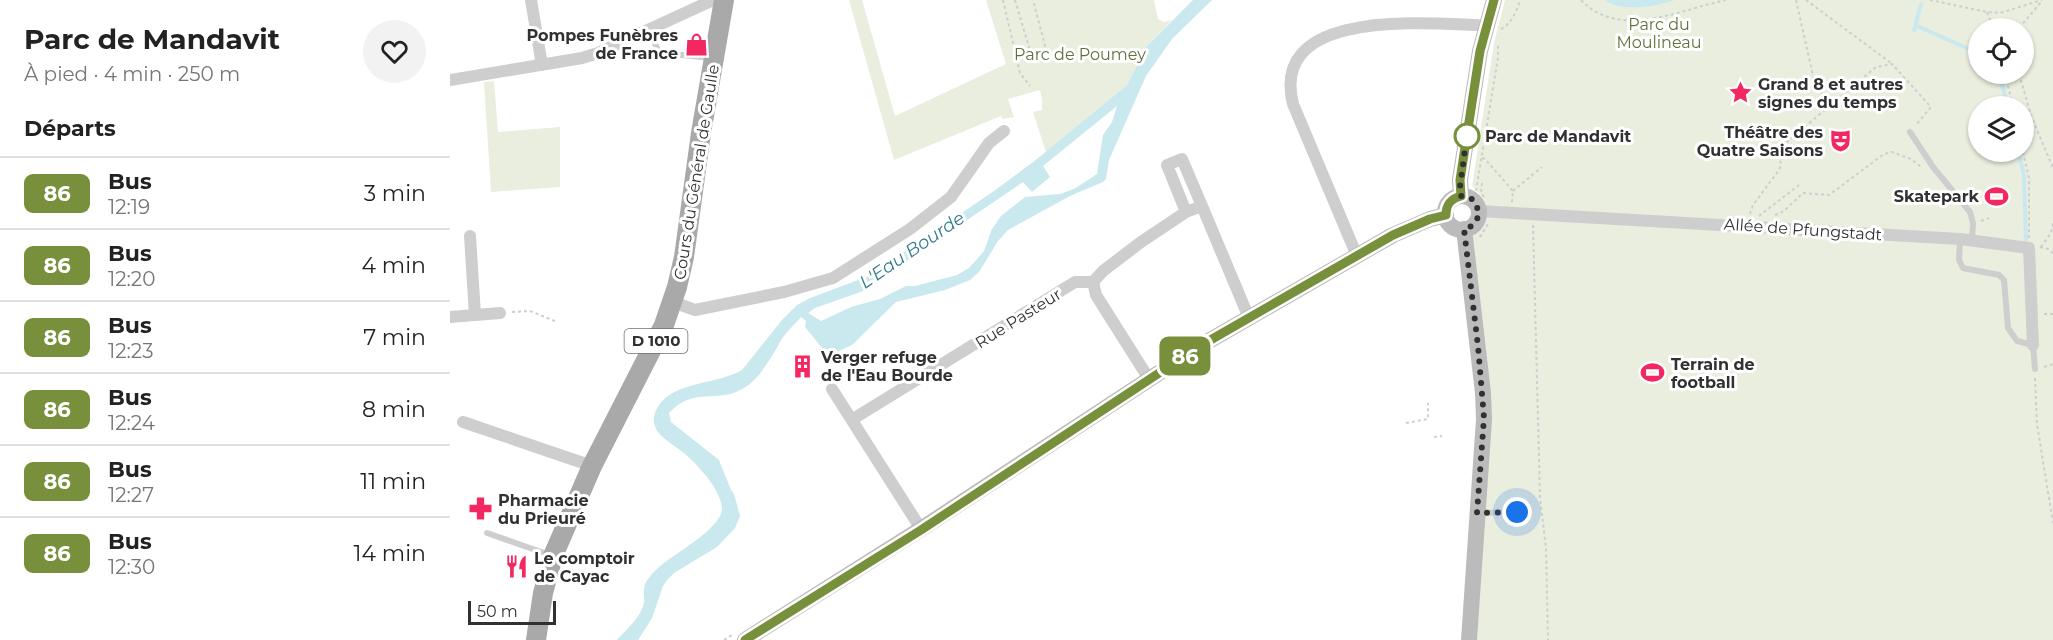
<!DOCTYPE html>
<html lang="fr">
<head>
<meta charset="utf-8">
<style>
	:root { --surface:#fff; --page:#f2f2f2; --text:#222; --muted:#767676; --line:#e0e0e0 }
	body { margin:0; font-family:Montserrat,sans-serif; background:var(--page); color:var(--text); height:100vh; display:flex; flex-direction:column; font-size:22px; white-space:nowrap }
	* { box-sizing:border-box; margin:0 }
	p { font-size:20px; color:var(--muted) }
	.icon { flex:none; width:33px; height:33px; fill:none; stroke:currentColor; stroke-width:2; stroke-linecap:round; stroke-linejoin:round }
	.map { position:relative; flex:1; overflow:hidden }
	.side { display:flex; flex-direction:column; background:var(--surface); width:450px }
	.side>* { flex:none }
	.badge { padding:0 12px; border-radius:9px; font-size:21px; line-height:39px }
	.controls { position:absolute; left:1518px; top:18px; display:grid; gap:12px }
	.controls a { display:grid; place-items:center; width:66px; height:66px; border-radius:50%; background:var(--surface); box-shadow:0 2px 4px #0004; font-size:30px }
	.scale { position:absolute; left:18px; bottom:15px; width:88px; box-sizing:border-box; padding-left:6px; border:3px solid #313131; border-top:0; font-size:16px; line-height:21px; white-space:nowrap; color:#313131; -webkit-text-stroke:4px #fff; paint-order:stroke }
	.you { position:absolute; width:30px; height:30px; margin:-15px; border:4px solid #fff; border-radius:50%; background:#1a73e8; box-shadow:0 0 0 9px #1a73e833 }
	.map>.badge { position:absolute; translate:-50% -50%; box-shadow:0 0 0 3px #fff }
	h2 { padding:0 24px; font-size:22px; line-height:54px }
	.round { display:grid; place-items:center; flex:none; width:63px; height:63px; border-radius:32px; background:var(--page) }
	.summary { display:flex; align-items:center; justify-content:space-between; height:102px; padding:0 24px }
	h1 { font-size:28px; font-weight:700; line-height:45px }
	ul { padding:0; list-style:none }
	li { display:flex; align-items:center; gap:18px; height:72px; padding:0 24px; border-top:2px solid var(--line) }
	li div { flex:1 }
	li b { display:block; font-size:22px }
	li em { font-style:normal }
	li .badge { min-width:66px; font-weight:700; text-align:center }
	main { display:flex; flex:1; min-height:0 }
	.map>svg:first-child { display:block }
	.green { fill:#eaeede; fill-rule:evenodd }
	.water { fill:#c9e9ef; fill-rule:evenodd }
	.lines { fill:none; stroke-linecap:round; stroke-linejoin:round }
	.stream { stroke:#c9e9ef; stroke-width:4 }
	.path { stroke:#cecece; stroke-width:2; stroke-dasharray:3 3; stroke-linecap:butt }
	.lane { stroke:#cecece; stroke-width:6 }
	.street { stroke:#cecece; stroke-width:12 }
	.secondary { stroke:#bbb; stroke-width:16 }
	.primary { stroke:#a9a9a9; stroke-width:20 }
	.line-casing { stroke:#fff; stroke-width:14 }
	.line { stroke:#78903c; stroke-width:9 }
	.walk { stroke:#313131; stroke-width:6; stroke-dasharray:0 10.8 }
	.stop-dot { fill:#fff; stroke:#78903c; stroke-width:3 }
	.labels { text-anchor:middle; stroke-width:6; stroke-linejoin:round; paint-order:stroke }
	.shield { fill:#fff; stroke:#6f6f6f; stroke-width:1.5 }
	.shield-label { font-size:15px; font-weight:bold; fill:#313131 }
	.park-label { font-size:16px; fill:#5f713a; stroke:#fff }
	.poi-label { font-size:16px; font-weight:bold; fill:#313131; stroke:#fff; text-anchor:start }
	.stop-label { font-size:16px; font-weight:bold; fill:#313131; stroke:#fff; text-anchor:start }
	.street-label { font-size:16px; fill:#313131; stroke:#fff }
	.water-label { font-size:18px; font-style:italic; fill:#337d8c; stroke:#fff }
</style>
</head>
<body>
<main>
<section class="side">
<div class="summary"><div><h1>Parc de Mandavit</h1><p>À pied · 4 min · 250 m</p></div><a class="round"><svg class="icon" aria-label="heart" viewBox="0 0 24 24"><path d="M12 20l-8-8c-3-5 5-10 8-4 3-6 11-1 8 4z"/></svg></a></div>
<h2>Départs</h2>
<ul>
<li><span class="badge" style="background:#78903c;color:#fff">86</span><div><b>Bus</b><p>12:19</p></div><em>3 min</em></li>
<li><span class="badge" style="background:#78903c;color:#fff">86</span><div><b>Bus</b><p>12:20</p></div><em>4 min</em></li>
<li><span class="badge" style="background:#78903c;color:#fff">86</span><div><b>Bus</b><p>12:23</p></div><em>7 min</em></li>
<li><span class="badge" style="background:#78903c;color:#fff">86</span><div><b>Bus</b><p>12:24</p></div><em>8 min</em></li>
<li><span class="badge" style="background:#78903c;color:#fff">86</span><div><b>Bus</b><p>12:27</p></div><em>11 min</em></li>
<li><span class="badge" style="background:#78903c;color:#fff">86</span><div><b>Bus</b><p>12:30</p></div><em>14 min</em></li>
</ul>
</section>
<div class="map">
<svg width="1603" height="640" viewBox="0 0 1603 640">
	<rect width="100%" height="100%" fill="#fff"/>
	<path class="green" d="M399 0H412L445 116 556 64 536 0H704L708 19 714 22 722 20 696 47 677 85 596 152 583 112 592 110V99L590 90 558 99 564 117 553 119 551 116 444 160Z
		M1055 0H1603V640H1027L1041 397 1022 237C1044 219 1041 204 1022 186L1044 43ZM1528 28H1574V74H1528ZM1528 106H1574V152H1528Z
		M44 81 48 132 110 127V187L41 192 34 82Z"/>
	<path class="water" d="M743 0H762L722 39 696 76 659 160 656 179 653 182 620 196 558 230 548 241 529 272 520 280 495 290 446 302 402 345 389 351 373 349 355 327 356 321 351 317C344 325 335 333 330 342 321 358 309 380 292 389 266 404 244 386 219 413L221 422 269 460 281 490 284 494 290 516 285 528 267 547 224 573 218 579 213 586 202 618 188 640H167C176 630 191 617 194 603 195 599 193 594 194 590 194 581 203 573 209 567 224 554 270 529 272 510 273 492 248 465 235 454 220 441 192 431 209 405 224 382 268 384 292 370L332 320 347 305 360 298 419 276 544 191 587 159 677 85 696 47ZM667 106 662 122 653 135 647 174 624 189 610 194 575 197 551 216 542 229 534 251 519 268 507 275 465 286H456L430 299 401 307 371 321 358 313 365 308 419 289 445 269 573 182 582 192 600 177 593 166Z
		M1155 0H1225C1207 6 1172 13 1155 0Z"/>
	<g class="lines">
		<path class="stream" d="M1467 26 1528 53
			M1464 30 1471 4
			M1549 74 1558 106
			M1569 152 1574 176 1576 242"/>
		<path class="path" d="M553 0 570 73 580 86
			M565 0 582 57 585 61C591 63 594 62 598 57L583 0
			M1131 0C1170 41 1231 9 1276 0
			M1346 0 1364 80 1379 105
			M1356 0 1441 63
			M1480 0 1537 12 1550 13 1592 0
			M1537 12 1543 28
			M1569 28 1592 1
			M1051 29C1061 24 1067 11 1070 0
			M1555 74 1563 106
			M1569 74 1582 118 1603 168
			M1573 152 1579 178V238
			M1032 158 1035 159 1063 191 1062 202
			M1032 183 1031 193 1036 199
			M1026 191 1048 58V43
			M1063 191 1092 167
			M1300 214 1303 205 1329 170 1331 165 1329 151 1331 147 1426 67 1442 64 1481 107 1466 125
			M1325 215 1334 211 1353 193 1379 195 1434 154 1442 152 1461 159 1470 166 1473 167
			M1309 216 1349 185
			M1531 221 1539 218
			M1083 225 1090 497 1096 549 1098 640
			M1030 237 1038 224
			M1590 247 1598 249 1603 253
			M1591 247 1601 233 1603 223
			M62 312 80 311 107 322
			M1594 314H1603
			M1594 367 1603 364
			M1585 378 1587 424 1603 523
			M956 423 978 419V403
			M984 437 992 436
			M274 640 282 635"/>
		<path class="lane" d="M198 29 208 50 212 53 261 58
			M1460 132 1483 167 1520 212 1523 223 1522 240
			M1510 239 1509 260 1513 268 1549 275 1554 280 1558 328 1567 341 1583 345 1585 369
			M1029 513 1067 512
			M37 533 100 555"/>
		<path class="street" d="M81 0 92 65
			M0 80 132 58 148 53 263 0
			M752 206 732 159 717 165 736 212 752 206 799 318
			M1029 211 1510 239 1579 248 1583 345
			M20 236 25 315
			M907 256 843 104C819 9 972 23 1027 25L1036 27
			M223 302 245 310 334 292 383 278 460 229 501 197 539 143 554 131
			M0 317 50 313
			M699 379 646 295 643 282 653 271 691 242 736 212
			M382 389 471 529
			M403 419 625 282H643
			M13 422 142 466"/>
		<path class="secondary" d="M1011 196 1010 180 1030 51 1044 0
			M995 213a17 17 0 1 1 34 0a17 17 0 1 1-34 0Z
			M1014 229 1033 393 1034 419 1019 640
			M295 640 471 529 750 346 943 235 980 219 996 215"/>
		<path class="primary" d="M86 640 93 593 103 556 142 466 214 325 227 287 234 257 251 133 274 0"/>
	</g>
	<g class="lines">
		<defs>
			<path id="line" d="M295 640 471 530 750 346 943 235 980 219 996 215C996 205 1000 199 1011 196L1010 180 1030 51 1044 0"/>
		</defs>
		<use href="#line" class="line-casing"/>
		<use href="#line" class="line"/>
		<path class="walk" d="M1017 136V134L1010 187 1011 196 1022 199 1029 211C1028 221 1023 227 1014 229L1028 346 1034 418 1027 513 1067 512"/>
	</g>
	<defs>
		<symbol id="shop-bare" viewBox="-9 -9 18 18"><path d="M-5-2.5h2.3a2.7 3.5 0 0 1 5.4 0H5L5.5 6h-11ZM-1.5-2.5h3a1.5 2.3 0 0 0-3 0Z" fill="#f32863" stroke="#fff" stroke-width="2.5" paint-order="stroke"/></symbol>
		<symbol id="sight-bare" viewBox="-9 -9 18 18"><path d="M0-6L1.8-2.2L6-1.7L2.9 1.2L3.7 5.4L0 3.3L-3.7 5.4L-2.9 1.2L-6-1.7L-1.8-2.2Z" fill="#f32863" stroke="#fff" stroke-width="2.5" paint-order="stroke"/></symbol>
		<symbol id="theatre-bare" viewBox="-9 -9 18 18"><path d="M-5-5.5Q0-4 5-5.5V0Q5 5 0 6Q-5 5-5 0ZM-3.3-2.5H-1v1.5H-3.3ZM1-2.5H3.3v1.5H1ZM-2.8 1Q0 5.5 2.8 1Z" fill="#f32863" stroke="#fff" stroke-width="2.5" paint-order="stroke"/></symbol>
		<symbol id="stadium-bare" viewBox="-9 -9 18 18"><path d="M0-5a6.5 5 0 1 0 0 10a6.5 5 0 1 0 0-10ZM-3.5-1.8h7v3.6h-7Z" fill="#f32863" stroke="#fff" stroke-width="2.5" paint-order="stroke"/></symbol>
		<symbol id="building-bare" viewBox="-9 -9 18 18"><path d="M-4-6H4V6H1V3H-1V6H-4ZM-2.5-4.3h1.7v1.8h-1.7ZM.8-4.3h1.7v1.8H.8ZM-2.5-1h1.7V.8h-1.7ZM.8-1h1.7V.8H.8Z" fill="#f32863" stroke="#fff" stroke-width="2.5" paint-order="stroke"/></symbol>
		<symbol id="pharmacy-bare" viewBox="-9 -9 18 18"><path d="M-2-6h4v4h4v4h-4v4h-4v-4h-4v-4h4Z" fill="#f32863" stroke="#fff" stroke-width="2.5" paint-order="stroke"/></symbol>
		<symbol id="restaurant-bare" viewBox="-9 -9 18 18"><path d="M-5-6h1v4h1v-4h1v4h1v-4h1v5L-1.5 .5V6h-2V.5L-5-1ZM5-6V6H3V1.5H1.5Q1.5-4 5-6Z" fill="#f32863" stroke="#fff" stroke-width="2.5" paint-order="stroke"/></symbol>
	</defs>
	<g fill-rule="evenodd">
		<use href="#shop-bare" x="230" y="28" width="33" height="33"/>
		<use href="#sight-bare" x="1274" y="76" width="33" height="33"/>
		<use href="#theatre-bare" x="1374" y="124" width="33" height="33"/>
		<use href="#stadium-bare" x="1530" y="180" width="33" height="33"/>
		<use href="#building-bare" x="336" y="350" width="33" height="33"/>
		<use href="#stadium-bare" x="1186" y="356" width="33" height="33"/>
		<use href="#pharmacy-bare" x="14" y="492" width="33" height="33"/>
		<use href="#restaurant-bare" x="50" y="550" width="33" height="33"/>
	</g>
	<circle class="stop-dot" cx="1017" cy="136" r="12"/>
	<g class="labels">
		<rect class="shield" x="174.5" y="329" width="63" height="24" rx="4.5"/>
		<g class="shield-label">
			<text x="206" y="346">D 1010</text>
		</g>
		<g class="park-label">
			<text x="1209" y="30">Parc du<tspan x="1209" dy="18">Moulineau</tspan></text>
			<text x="630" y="60">Parc de Poumey</text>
		</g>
		<g class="poi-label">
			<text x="228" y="41" text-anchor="end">Pompes Funèbres<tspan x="228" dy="18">de France</tspan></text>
			<text x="1308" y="90">Grand 8 et autres<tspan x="1308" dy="18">signes du temps</tspan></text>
			<text x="1373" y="138" text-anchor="end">Théâtre des<tspan x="1373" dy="18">Quatre Saisons</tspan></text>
			<text x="1529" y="202" text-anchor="end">Skatepark</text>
			<text x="371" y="363">Verger refuge<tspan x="371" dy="18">de l'Eau Bourde</tspan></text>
			<text x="1221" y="370">Terrain de<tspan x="1221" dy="18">football</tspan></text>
			<text x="48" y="506">Pharmacie<tspan x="48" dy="18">du Prieuré</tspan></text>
			<text x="84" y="564">Le comptoir<tspan x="84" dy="18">de Cayac</tspan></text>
		</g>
		<g class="stop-label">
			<text x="1035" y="142">Parc de Mandavit</text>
		</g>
		<g class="street-label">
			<text transform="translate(246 172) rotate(-81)" y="6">Cours du Général de Gaulle</text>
			<text transform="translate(1353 229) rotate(4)" y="6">Allée de Pfungstadt</text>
			<text transform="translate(568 318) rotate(-32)" y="6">Rue Pasteur</text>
		</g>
		<g class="water-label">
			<text transform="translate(462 250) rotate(-34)" y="6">L'Eau Bourde</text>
		</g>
	</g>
</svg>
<div class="controls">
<a><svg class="icon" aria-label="locate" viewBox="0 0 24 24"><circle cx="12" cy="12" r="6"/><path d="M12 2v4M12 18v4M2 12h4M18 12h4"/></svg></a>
<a><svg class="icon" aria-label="layers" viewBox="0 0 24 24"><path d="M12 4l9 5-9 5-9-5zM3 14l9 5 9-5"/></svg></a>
</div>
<div class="scale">50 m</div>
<div class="you" style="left:1067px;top:512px"></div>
<b class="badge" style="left:735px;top:356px;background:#78903c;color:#fff">86</b>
</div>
</main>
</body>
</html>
